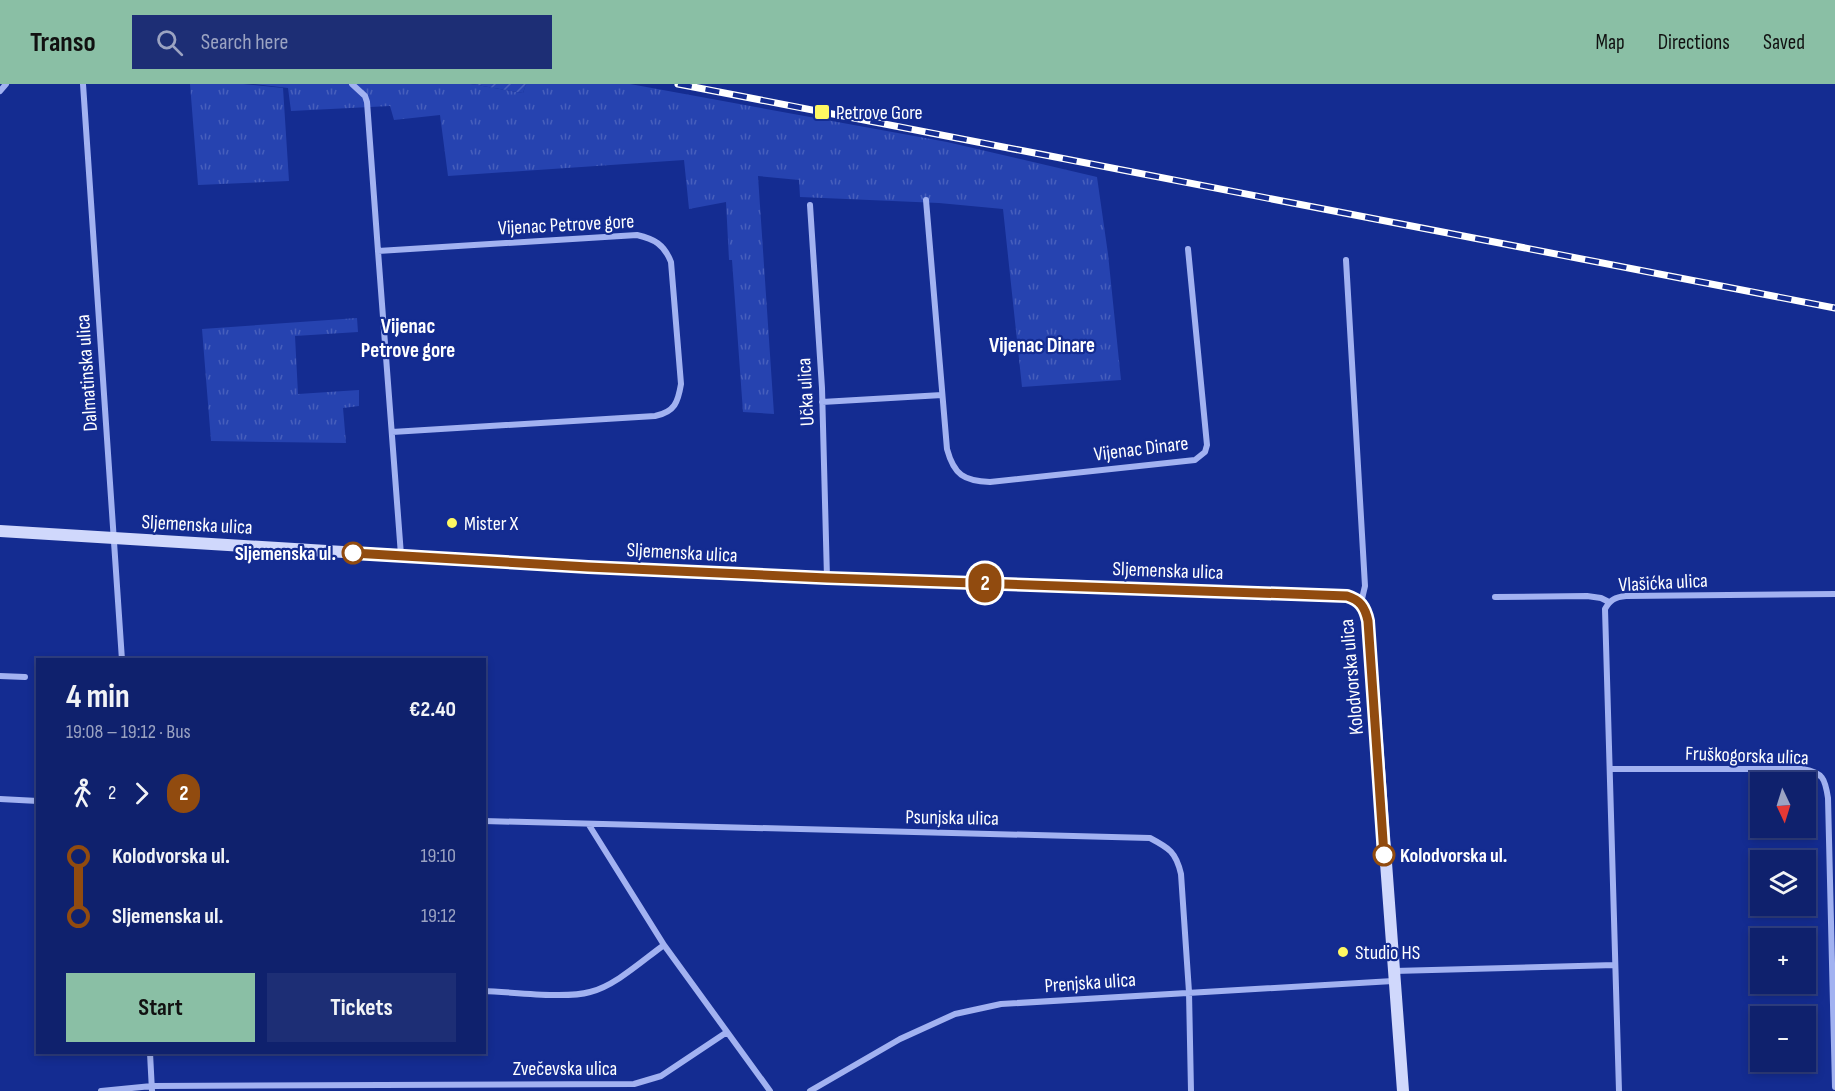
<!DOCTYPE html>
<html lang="en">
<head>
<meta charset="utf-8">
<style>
	:root { --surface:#0f216d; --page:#1d2e75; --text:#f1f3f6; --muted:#9ba3c2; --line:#2f3e80; --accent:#8abfa5 }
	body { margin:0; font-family:"Sofia Sans Condensed",sans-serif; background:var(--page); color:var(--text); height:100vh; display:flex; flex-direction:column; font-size:22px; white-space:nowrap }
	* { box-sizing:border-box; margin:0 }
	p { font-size:20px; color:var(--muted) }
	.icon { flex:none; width:33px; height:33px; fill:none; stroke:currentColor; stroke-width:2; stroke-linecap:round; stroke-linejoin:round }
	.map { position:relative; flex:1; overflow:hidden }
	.panel { position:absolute; left:36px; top:574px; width:450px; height:396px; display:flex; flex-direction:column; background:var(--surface); border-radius:0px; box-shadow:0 3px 9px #0003,0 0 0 2px var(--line) }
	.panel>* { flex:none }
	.badge { padding:0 12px; border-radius:20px; font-size:21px; line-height:39px }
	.needle { width:39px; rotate:176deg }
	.tools { position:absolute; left:1750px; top:688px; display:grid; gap:12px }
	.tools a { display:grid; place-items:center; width:66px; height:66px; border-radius:0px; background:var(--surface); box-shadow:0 3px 9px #0003,0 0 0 2px var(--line); font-size:30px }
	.map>.badge { position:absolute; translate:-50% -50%; box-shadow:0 0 0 3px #fff }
	.legs { display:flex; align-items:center; gap:9px; height:66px; padding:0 30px; font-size:20px }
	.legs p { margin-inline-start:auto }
	.head { display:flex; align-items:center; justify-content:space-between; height:102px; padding:0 30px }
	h1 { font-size:33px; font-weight:700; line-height:45px }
	.primary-button { display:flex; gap:12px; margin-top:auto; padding:12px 30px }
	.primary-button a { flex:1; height:69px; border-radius:0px; background:var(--accent); color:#111; font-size:24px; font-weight:700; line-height:69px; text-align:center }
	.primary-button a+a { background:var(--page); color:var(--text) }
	ul { padding:0 30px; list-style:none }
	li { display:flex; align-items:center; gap:21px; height:60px; font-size:22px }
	li i { display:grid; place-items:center; width:9px; height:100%; margin:0 8px; background:currentColor }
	li i::after { content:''; width:15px; height:15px; margin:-8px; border:4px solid; border-radius:50%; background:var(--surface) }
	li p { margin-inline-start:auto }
	li:first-child i { background:linear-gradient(#0000 50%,currentColor 0) }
	li:last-child i { background:linear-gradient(currentColor 50%,#0000 0) }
	header { display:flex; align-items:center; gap:36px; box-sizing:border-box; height:84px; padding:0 30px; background:var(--accent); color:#111 }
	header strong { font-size:28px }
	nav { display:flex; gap:33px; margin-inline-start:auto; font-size:21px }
	.search { width:420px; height:54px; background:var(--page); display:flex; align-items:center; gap:15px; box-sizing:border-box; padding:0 21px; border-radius:0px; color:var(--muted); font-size:22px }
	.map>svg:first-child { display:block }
	.grass { fill:url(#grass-tufts) }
	.garden { fill:url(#garden-furrows) }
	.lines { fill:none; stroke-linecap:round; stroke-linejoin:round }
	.street { stroke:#a2b2f1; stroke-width:6 }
	.secondary { stroke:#d0d8fc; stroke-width:12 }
	.rail-casing { stroke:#fff; stroke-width:7 }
	.rail { stroke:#142c91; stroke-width:4.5; stroke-dasharray:14; stroke-linecap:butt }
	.line-1-casing { stroke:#fff; stroke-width:14 }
	.line-1 { stroke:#914b0f; stroke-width:9 }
	.poi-dot { fill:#fff862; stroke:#142c91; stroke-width:2 }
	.stop-1-dot { fill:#fff; stroke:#914b0f; stroke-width:3 }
	.labels { text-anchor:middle; stroke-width:4.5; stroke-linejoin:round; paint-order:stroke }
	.poi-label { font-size:20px; fill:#fff; stroke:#142c91; text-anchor:start }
	.street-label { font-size:20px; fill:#fff; stroke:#142c91 }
	.stop-label { font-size:20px; font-weight:bold; fill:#fff; stroke:#142c91; text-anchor:end }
	.neighbourhood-label { font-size:21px; font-weight:bold; fill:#fff; stroke:#142c91 }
</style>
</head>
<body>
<header>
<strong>Transo</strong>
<div class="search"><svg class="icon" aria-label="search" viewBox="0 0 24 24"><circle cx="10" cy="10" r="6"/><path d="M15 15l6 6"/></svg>Search here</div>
<nav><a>Map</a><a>Directions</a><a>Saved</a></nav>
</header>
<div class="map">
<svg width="1835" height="1007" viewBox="0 0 1835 1007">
	<defs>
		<pattern id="grass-tufts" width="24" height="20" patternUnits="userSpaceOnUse" patternTransform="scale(1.5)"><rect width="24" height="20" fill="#2643b0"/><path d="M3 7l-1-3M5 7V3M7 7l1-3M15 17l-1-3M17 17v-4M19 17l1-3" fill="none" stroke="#475fbc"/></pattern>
		<pattern id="garden-furrows" width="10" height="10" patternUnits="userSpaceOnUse" patternTransform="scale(1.5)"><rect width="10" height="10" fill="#2643b0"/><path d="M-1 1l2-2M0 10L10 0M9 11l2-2" fill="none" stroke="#475fbc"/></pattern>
	</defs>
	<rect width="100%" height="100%" fill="#142c91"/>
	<path class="grass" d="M190 0H243L283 4 289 97 198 101Z
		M253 0H471L523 9 526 0H630L947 58 1097 93 1108 170 1121 296 1022 303 1003 125 939 119 800 113 799 96 758 92 774 330 743 328 732 176H729L726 118 689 125 684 76 448 92 440 31 394 36 390 22 291 27 288 4Z
		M357 234 358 248 295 252 298 310 359 306V322L343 324 346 359 211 357 202 245Z"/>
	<path class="garden" d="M471 0H526L523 9Z"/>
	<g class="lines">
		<path class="street" d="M83 0 122 576
			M352 0 365 12 367 18 378 167
			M0 7 6 0
			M926 116 947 365C954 391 964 397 990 398L1195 376 1205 368 1207 361 1188 165
			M810 121 822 304 827 494
			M1346 176 1365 502 1361 519
			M822 318 942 311
			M392 348 655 332C675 328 678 318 681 300L671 178C664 160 654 155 637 151L378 167C385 269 393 370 401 471
			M1495 513 1587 512 1601 514 1609 518
			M0 592 25 593
			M1611 685H1803C1823 689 1825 694 1828 714L1835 1003
			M0 715 38 717
			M484 737 1150 754C1169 764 1176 768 1181 790L1189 908 1191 1007
			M589 741 664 861 770 1007
			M1394 887 1615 881
			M484 907C513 908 565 915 590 908 615 902 643 876 664 861
			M150 969 152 1007
			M101 1007 152 1002 634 1000 661 992 727 948
			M810 1007 900 955 955 930 1001 920 1393 897
			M1619 1007 1605 525C1610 516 1615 513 1626 512L1835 510"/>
		<path class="secondary" d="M0 447 588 483 827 494 1347 512C1360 516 1365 523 1368 537L1403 1007"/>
		<defs>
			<path id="rail" d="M678 0 1835 224"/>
		</defs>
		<use href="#rail" class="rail-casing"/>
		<use href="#rail" class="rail"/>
	</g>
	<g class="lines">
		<defs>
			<path id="line-1" d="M353 469 588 483 827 494 1347 512C1360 516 1365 523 1368 537L1384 771"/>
		</defs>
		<use href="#line-1" class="line-1-casing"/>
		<use href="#line-1" class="line-1"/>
	</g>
	<g class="poi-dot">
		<rect x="814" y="20" width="16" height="16" rx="3"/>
		<circle cx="452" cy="439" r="6"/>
		<circle cx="1343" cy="868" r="6"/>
	</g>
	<g class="stop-1-dot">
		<circle cx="353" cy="469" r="10"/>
		<circle cx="1384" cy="771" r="10"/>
	</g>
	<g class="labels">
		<g class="poi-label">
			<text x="836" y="35">Petrove Gore</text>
			<text x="464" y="446">Mister X</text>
			<text x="1355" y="875">Studio HS</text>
		</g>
		<g class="street-label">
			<text transform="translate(566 140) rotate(-3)" y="7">Vijenac Petrove gore</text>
			<text transform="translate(86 289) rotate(-94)" y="7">Dalmatinska ulica</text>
			<text transform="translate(805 308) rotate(-93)" y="7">Učka ulica</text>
			<text transform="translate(1141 364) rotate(-7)" y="7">Vijenac Dinare</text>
			<text transform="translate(197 440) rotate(3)" y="7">Sljemenska ulica</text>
			<text transform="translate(682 468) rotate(3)" y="7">Sljemenska ulica</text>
			<text transform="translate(1168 486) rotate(2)" y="7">Sljemenska ulica</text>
			<text transform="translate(1663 498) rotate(-3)" y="7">Vlašićka ulica</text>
			<text transform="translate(1351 593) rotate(-95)" y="7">Kolodvorska ulica</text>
			<text transform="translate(1747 671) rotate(2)" y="7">Fruškogorska ulica</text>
			<text transform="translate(952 733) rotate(1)" y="7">Psunjska ulica</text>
			<text transform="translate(1090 898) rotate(-4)" y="7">Prenjska ulica</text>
			<text x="565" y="991">Zvečevska ulica</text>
		</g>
		<g class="stop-label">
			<text x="336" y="476">Sljemenska ul.</text>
			<text x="1400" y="778" text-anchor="start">Kolodvorska ul.</text>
		</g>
		<g class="neighbourhood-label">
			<text x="408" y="249">Vijenac<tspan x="408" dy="24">Petrove gore</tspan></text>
			<text x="1042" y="268">Vijenac Dinare</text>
		</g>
	</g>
</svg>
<div class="tools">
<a><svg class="needle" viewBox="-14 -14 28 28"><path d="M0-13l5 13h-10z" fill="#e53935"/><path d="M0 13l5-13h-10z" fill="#9ba3c2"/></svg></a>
<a><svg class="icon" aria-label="layers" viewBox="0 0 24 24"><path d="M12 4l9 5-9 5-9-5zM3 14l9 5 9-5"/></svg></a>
<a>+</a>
<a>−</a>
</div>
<b class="badge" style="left:985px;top:499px;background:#914b0f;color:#fff">2</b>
<section class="panel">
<div class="head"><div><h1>4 min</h1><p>19:08 – 19:12 · Bus</p></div><b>€2.40</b></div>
<div class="legs"><svg class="icon" aria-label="walk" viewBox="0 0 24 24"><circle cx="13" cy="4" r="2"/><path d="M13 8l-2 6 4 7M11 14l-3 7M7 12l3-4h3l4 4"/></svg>2<svg class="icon" aria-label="forward" viewBox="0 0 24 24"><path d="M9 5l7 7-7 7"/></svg><b class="badge" style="background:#914b0f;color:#fff">2</b></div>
<ul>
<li><i style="color:#914b0f"></i><b>Kolodvorska ul.</b><p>19:10</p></li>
<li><i style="color:#914b0f"></i><b>Sljemenska ul.</b><p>19:12</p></li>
</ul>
<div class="primary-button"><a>Start</a><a>Tickets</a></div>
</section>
</div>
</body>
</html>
